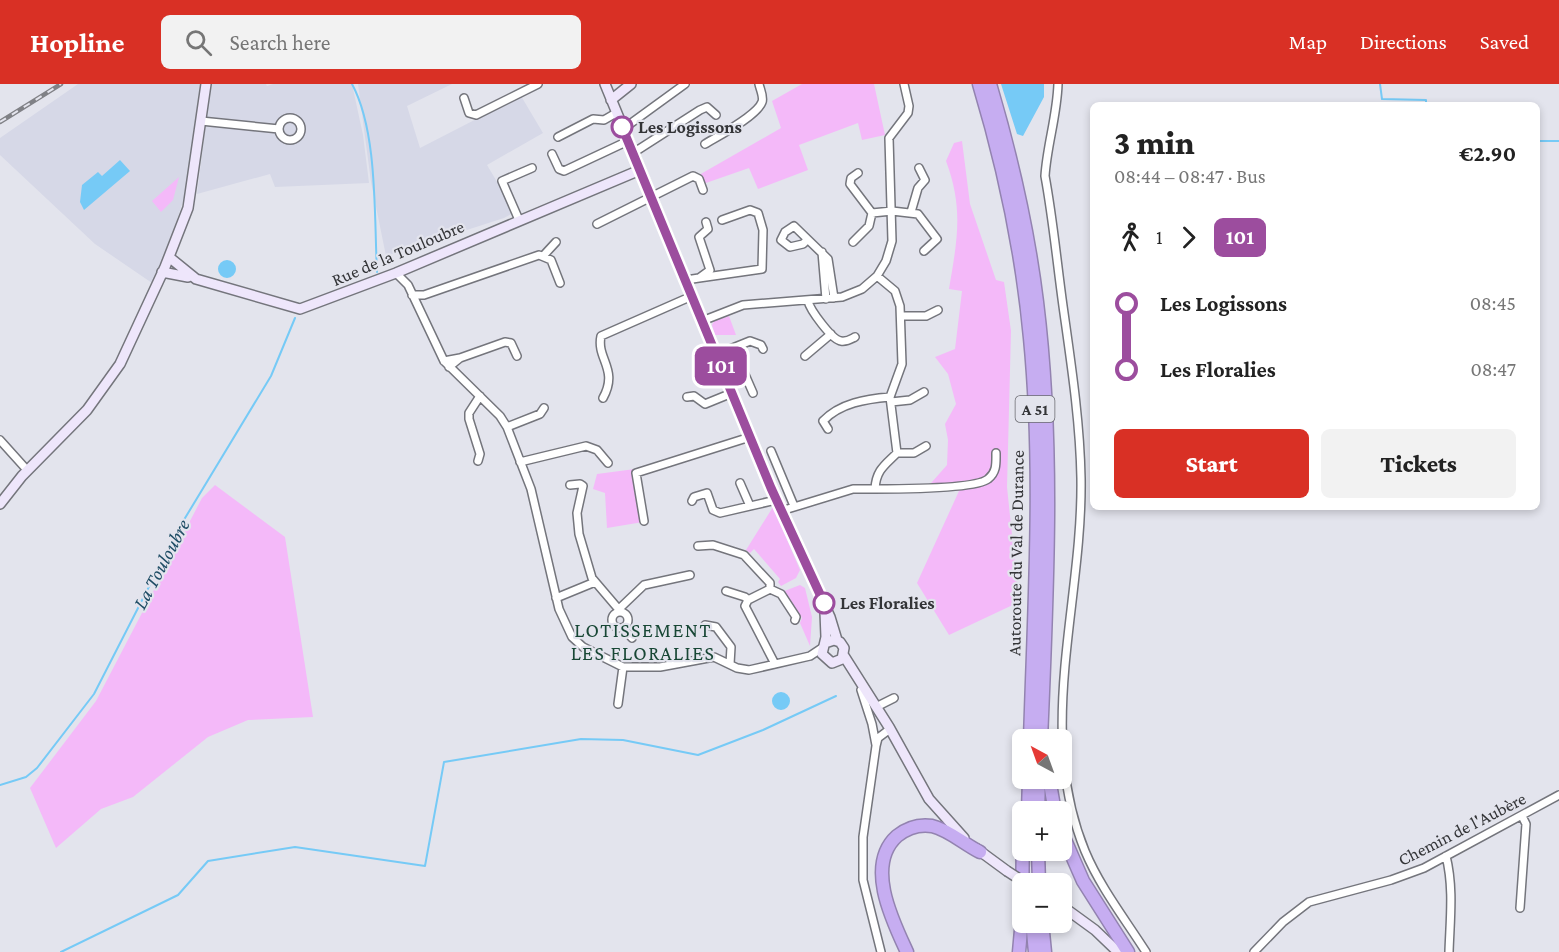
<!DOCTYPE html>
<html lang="en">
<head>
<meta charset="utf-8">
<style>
	:root { --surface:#fff; --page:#f2f2f2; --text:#222; --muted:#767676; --accent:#d93025 }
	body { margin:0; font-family:"Crimson Pro",serif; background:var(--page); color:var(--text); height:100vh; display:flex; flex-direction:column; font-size:22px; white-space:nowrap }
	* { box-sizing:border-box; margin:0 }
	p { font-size:20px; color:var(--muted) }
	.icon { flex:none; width:33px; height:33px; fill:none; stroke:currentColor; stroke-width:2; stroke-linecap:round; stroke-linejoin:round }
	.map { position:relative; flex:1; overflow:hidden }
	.side { position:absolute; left:1090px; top:18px; width:450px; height:408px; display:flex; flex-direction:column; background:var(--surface); border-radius:9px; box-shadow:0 3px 9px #0003 }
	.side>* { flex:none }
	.badge { padding:0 12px; border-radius:9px; font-size:21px; line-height:39px }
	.needle { width:39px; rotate:319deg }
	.fabs { position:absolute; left:1012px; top:645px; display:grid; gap:12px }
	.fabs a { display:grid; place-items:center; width:60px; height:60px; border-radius:9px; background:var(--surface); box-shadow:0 3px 9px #0003; font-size:30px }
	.map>.badge { position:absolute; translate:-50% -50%; box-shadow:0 0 0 3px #fff }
	.legs { display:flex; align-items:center; gap:9px; height:66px; padding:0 24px; font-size:20px }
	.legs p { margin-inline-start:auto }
	.summary { display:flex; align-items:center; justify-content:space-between; height:102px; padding:0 24px }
	h1 { font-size:33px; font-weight:800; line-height:45px }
	.primary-button { display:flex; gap:12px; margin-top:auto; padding:12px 24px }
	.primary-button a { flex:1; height:69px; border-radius:9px; background:var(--accent); color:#fff; font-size:24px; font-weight:800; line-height:69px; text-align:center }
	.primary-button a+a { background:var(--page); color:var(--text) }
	ul { padding:0 24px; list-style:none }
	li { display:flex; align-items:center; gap:21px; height:66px; font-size:22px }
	li i { display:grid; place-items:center; width:9px; height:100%; margin:0 8px; background:currentColor }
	li i::after { content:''; width:15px; height:15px; margin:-8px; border:4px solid; border-radius:50%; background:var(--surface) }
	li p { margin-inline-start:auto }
	li:first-child i { background:linear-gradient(#0000 50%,currentColor 0) }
	li:last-child i { background:linear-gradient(currentColor 50%,#0000 0) }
	header { display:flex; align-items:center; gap:36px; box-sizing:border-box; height:84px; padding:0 30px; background:var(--accent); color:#fff }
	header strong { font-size:28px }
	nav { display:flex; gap:33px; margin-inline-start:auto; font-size:21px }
	.search { width:420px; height:54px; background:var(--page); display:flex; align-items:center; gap:15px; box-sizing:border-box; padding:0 21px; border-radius:9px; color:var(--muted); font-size:22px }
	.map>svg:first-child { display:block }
	.built { fill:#d6d8e7 }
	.green { fill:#f4b9f9 }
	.water { fill:#76caf6 }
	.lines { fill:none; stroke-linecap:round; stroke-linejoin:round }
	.stream { stroke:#76caf6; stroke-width:2 }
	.street-casing { stroke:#74757c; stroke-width:10 }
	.secondary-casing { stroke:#74757c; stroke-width:12 }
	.highway-casing { stroke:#9383b0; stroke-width:15 }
	.street { stroke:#fff; stroke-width:7 }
	.secondary { stroke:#eee6fb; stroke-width:9 }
	.highway { stroke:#c6adf1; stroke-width:12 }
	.rail-casing { stroke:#808186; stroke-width:4.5 }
	.rail { stroke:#e3e4ed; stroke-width:2; stroke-dasharray:7; stroke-linecap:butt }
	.secondary-bridge-casing { stroke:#74757c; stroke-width:12; stroke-linecap:butt }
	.secondary-bridge { stroke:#eee6fb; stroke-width:9 }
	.line-1-casing { stroke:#fff; stroke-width:14 }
	.line-1 { stroke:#9c4d9e; stroke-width:9 }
	.stop-1-dot { fill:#fff; stroke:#9c4d9e; stroke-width:3 }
	.labels { text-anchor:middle; stroke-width:4.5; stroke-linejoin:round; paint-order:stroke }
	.shield { fill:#e3e4ed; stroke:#68696e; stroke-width:1.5 }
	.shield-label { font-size:16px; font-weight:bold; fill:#333437 }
	.stop-label { font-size:18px; font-weight:bold; fill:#333437; stroke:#e3e4ed; text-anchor:start }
	.street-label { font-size:18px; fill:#333437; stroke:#e3e4ed }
	.water-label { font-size:20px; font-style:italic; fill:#1f4d65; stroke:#e3e4ed }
	.neighbourhood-label { font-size:20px; letter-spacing:1.5px; fill:#184735; stroke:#e3e4ed }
</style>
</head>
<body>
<header>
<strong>Hopline</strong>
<div class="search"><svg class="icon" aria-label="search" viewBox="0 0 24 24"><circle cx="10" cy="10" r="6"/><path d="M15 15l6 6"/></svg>Search here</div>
<nav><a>Map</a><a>Directions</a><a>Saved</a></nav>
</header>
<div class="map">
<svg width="1559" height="868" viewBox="0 0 1559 868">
	<rect width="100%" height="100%" fill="#e3e4ed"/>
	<path class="built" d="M78 0H200L185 111 166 170 152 199 95 160 0 71V54Z
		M211 0H266L267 2 273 0H352L363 51 369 99 275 103 270 90 197 110Z
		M358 0H452L407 22 420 64 521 12 543 49 487 81 515 128 504 134 386 172 371 98Z"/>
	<path class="green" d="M802 0H874L885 51 862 56 858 39 799 61 808 86 758 105 749 84 703 100 699 91 781 44 772 17Z
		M962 57 970 120 996 196 1004 198 1011 247 1007 403 1019 518 949 551 917 499 959 407H924L947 381 948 356 945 340 956 320 948 290 935 273 955 265 962 207 949 205C957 157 964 125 946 77L954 59Z
		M179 93 173 116 161 128 152 117Z
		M729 232 736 251H715L712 241 714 237Z
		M635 385 643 438 607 444 605 409 593 405 597 390Z
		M215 401 285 453 313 633 248 636 208 653 133 713 101 725 56 764 30 704 96 617 202 414Z
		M773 423 800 486 796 494 781 502 778 498 780 495 754 465 750 469 746 466Z
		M800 501 805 504 812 533 810 562 800 539 802 534 782 508Z"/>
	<path class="water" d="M1001 0H1044V13L1023 52 1017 50Z
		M120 76 130 87 84 126 80 118 82 101 98 88 102 92Z
		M218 185a9 9 0 1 1 18 0a9 9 0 1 1-18 0Z
		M772 617a9 9 0 1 1 18 0a9 9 0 1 1-18 0Z"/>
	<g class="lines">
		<path class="stream" d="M352 0C378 48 374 132 377 188
			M1380 0 1382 15 1426 16V21
			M1538 57H1559
			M0 701 26 693 37 684 94 610 179 444 271 292 295 234
			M61 868 178 811 208 777 295 763 425 782 444 678 581 655 623 656 698 671 763 646 836 612"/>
		<defs>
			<path id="street" d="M1058 0C1057 32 1047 61 1045 92 1053 135 1057 179 1063 222 1071 279 1080 337 1081 394 1083 519 1035 645 1085 767 1100 803 1125 835 1146 868
				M464 14 469 29 476 31 538 0
				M279 45a11 11 0 1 1 22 0a11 11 0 1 1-22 0Z
				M201 37 279 45
				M623 45 685 0
				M558 53 593 35 604 36 616 29
				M705 60C718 52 757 32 762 18 764 13 760 5 759 0
				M633 69 700 26 707 23 716 31
				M552 70 559 85 564 87 628 57
				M858 89 851 94 850 100 872 129 892 127 918 130 937 155 924 167
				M911 128 918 104 925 96 919 84
				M519 136 502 97 532 84
				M597 140 693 92 699 95 703 106
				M807 156 803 160 790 163 781 156 785 148 794 142 828 175 834 214
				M853 158 869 142 872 129
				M822 168 826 215
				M544 171 556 158
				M396 189 408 201 444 277 500 332 507 343 531 405 559 525 572 553 583 563 623 583H660L714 573 737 584 749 586 810 572 822 564
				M699 194 762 185 763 146 758 129 750 126 722 136
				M686 196 699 194 710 186 699 153 708 145 706 138
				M412 211H424L539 171 551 176 560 199
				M808 217C810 226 832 256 841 257 847 258 851 255 855 253
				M901 232H926L938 226
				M702 237 743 221 842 213 862 205 877 192 886 177 892 157 889 54 908 29 909 22 904 0
				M724 268 739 277 753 309
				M805 272 831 250
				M460 274 505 258 511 259 517 272
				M708 274 750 257 761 261 763 265
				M444 277 460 274 449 283
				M687 313 694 312 705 320 732 309
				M603 314C619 285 596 275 601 252L692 212
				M891 318 910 316 924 308
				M507 343 540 330 544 324
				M828 345 823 337C840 319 866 315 890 313
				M0 356 27 386
				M771 367 794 422
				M897 369H914L926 362
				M478 377 480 370 469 335V329L480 312
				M520 378 586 362 597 366 608 379
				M740 399 750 422
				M570 401 580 400 583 402 577 429 579 450 592 494 621 528
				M875 405C895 405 976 405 988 395 997 388 996 379 996 369
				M692 417 694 413 707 409 713 426 720 429 776 416
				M781 427 853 405H875C876 386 885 381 897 369L890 313 902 280 900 222 895 207 877 192
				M644 437 636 389 750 353
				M698 462 713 461 744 471 770 499V505
				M770 505 748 516 745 522 775 580
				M770 505 781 510 796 533 795 536
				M726 507 745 513 748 516
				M556 514 595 498
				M620 524 644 501 690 491
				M612 536a8 8 0 1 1 16 0a8 8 0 1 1-16 0Z
				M705 541 716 543 731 563 730 580
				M623 544 632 554
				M861 606 872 640 876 661
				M618 620 623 583
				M876 623 894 614
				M1446 772C1454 804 1450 836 1449 868
				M1520 824 1526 740 1522 732
				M881 868 863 796V753L876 662 878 654 890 645
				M1254 868 1283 838 1309 818 1391 796 1424 784 1559 711"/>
			<path id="secondary" d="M605 0 771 404 830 533 837 556
				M611 16 631 0
				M169 173 196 195 300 225 396 189 640 86
				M162 188 188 193
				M0 420 22 392 87 326 120 280 165 183 188 124 206 0
				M825 559 834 556 840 558 844 564 842 575 832 579 822 570 826 553 825 528
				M844 572 889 643 929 715 964 754
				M977 765 1007 787
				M1062 822 1095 846 1118 868"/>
			<path id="highway" d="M979 0C1004 83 1022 168 1030 254 1043 388 1034 522 1030 656
				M990 0C1011 71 1028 144 1037 218 1055 363 1047 510 1041 656
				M1049 694 1055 728
				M1028 728 1029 694
				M1038 728 1039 694
				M1062 749 1083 797 1128 868
				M1038 766 1039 800
				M1032 838 1035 868
				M1042 838 1045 868
				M907 868C892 836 865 781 897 752 907 744 919 740 932 742 949 746 964 760 980 768
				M1019 868 1022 835 1023 739"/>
		</defs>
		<use href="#street" class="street-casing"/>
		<use href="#secondary" class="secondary-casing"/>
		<use href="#highway" class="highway-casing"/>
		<use href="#street" class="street"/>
		<use href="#secondary" class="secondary"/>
		<use href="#highway" class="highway"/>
		<defs>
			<path id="rail" d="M0 38 61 0"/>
		</defs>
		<use href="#rail" class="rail-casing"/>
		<use href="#rail" class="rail"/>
		<defs>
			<path id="secondary-bridge" d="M1007 787 1027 800"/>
		</defs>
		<use href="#secondary-bridge" class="secondary-bridge-casing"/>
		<use href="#secondary-bridge" class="secondary-bridge"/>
	</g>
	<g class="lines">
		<defs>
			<path id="line-1" d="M622 43 771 404 824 519"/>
		</defs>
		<use href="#line-1" class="line-1-casing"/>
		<use href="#line-1" class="line-1"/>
	</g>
	<g class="stop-1-dot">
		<circle cx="622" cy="43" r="10"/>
		<circle cx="824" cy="519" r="10"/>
	</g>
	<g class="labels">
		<rect class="shield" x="1015.5" y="312" width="39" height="26" rx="4.5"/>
		<g class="shield-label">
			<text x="1035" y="331">A 51</text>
		</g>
		<g class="stop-label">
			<text x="638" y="49">Les Logissons</text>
			<text x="840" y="525">Les Floralies</text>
		</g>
		<g class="street-label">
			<text transform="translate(398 169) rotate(-23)" y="6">Rue de la Touloubre</text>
			<text transform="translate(1016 469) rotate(-89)" y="6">Autoroute du Val de Durance</text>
			<text transform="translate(1462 745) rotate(-27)" y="6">Chemin de l'Aubère</text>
		</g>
		<g class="water-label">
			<text transform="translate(161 480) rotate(-62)" y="7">La Touloubre</text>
		</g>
		<g class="neighbourhood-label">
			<text x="643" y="553">LOTISSEMENT<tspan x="643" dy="23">LES FLORALIES</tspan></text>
		</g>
	</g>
</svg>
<div class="fabs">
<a><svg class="needle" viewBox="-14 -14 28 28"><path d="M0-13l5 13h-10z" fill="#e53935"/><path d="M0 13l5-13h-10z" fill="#767676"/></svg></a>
<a>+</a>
<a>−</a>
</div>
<b class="badge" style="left:721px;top:282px;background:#9c4d9e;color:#fff">101</b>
<section class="side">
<div class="summary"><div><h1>3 min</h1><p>08:44 – 08:47 · Bus</p></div><b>€2.90</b></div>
<div class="legs"><svg class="icon" aria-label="walk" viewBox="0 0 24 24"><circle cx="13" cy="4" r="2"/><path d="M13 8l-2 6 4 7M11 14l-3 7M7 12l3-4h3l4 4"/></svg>1<svg class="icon" aria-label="forward" viewBox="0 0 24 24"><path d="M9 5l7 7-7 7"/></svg><b class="badge" style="background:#9c4d9e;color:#fff">101</b></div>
<ul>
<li><i style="color:#9c4d9e"></i><b>Les Logissons</b><p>08:45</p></li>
<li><i style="color:#9c4d9e"></i><b>Les Floralies</b><p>08:47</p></li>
</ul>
<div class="primary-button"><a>Start</a><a>Tickets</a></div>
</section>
</div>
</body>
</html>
